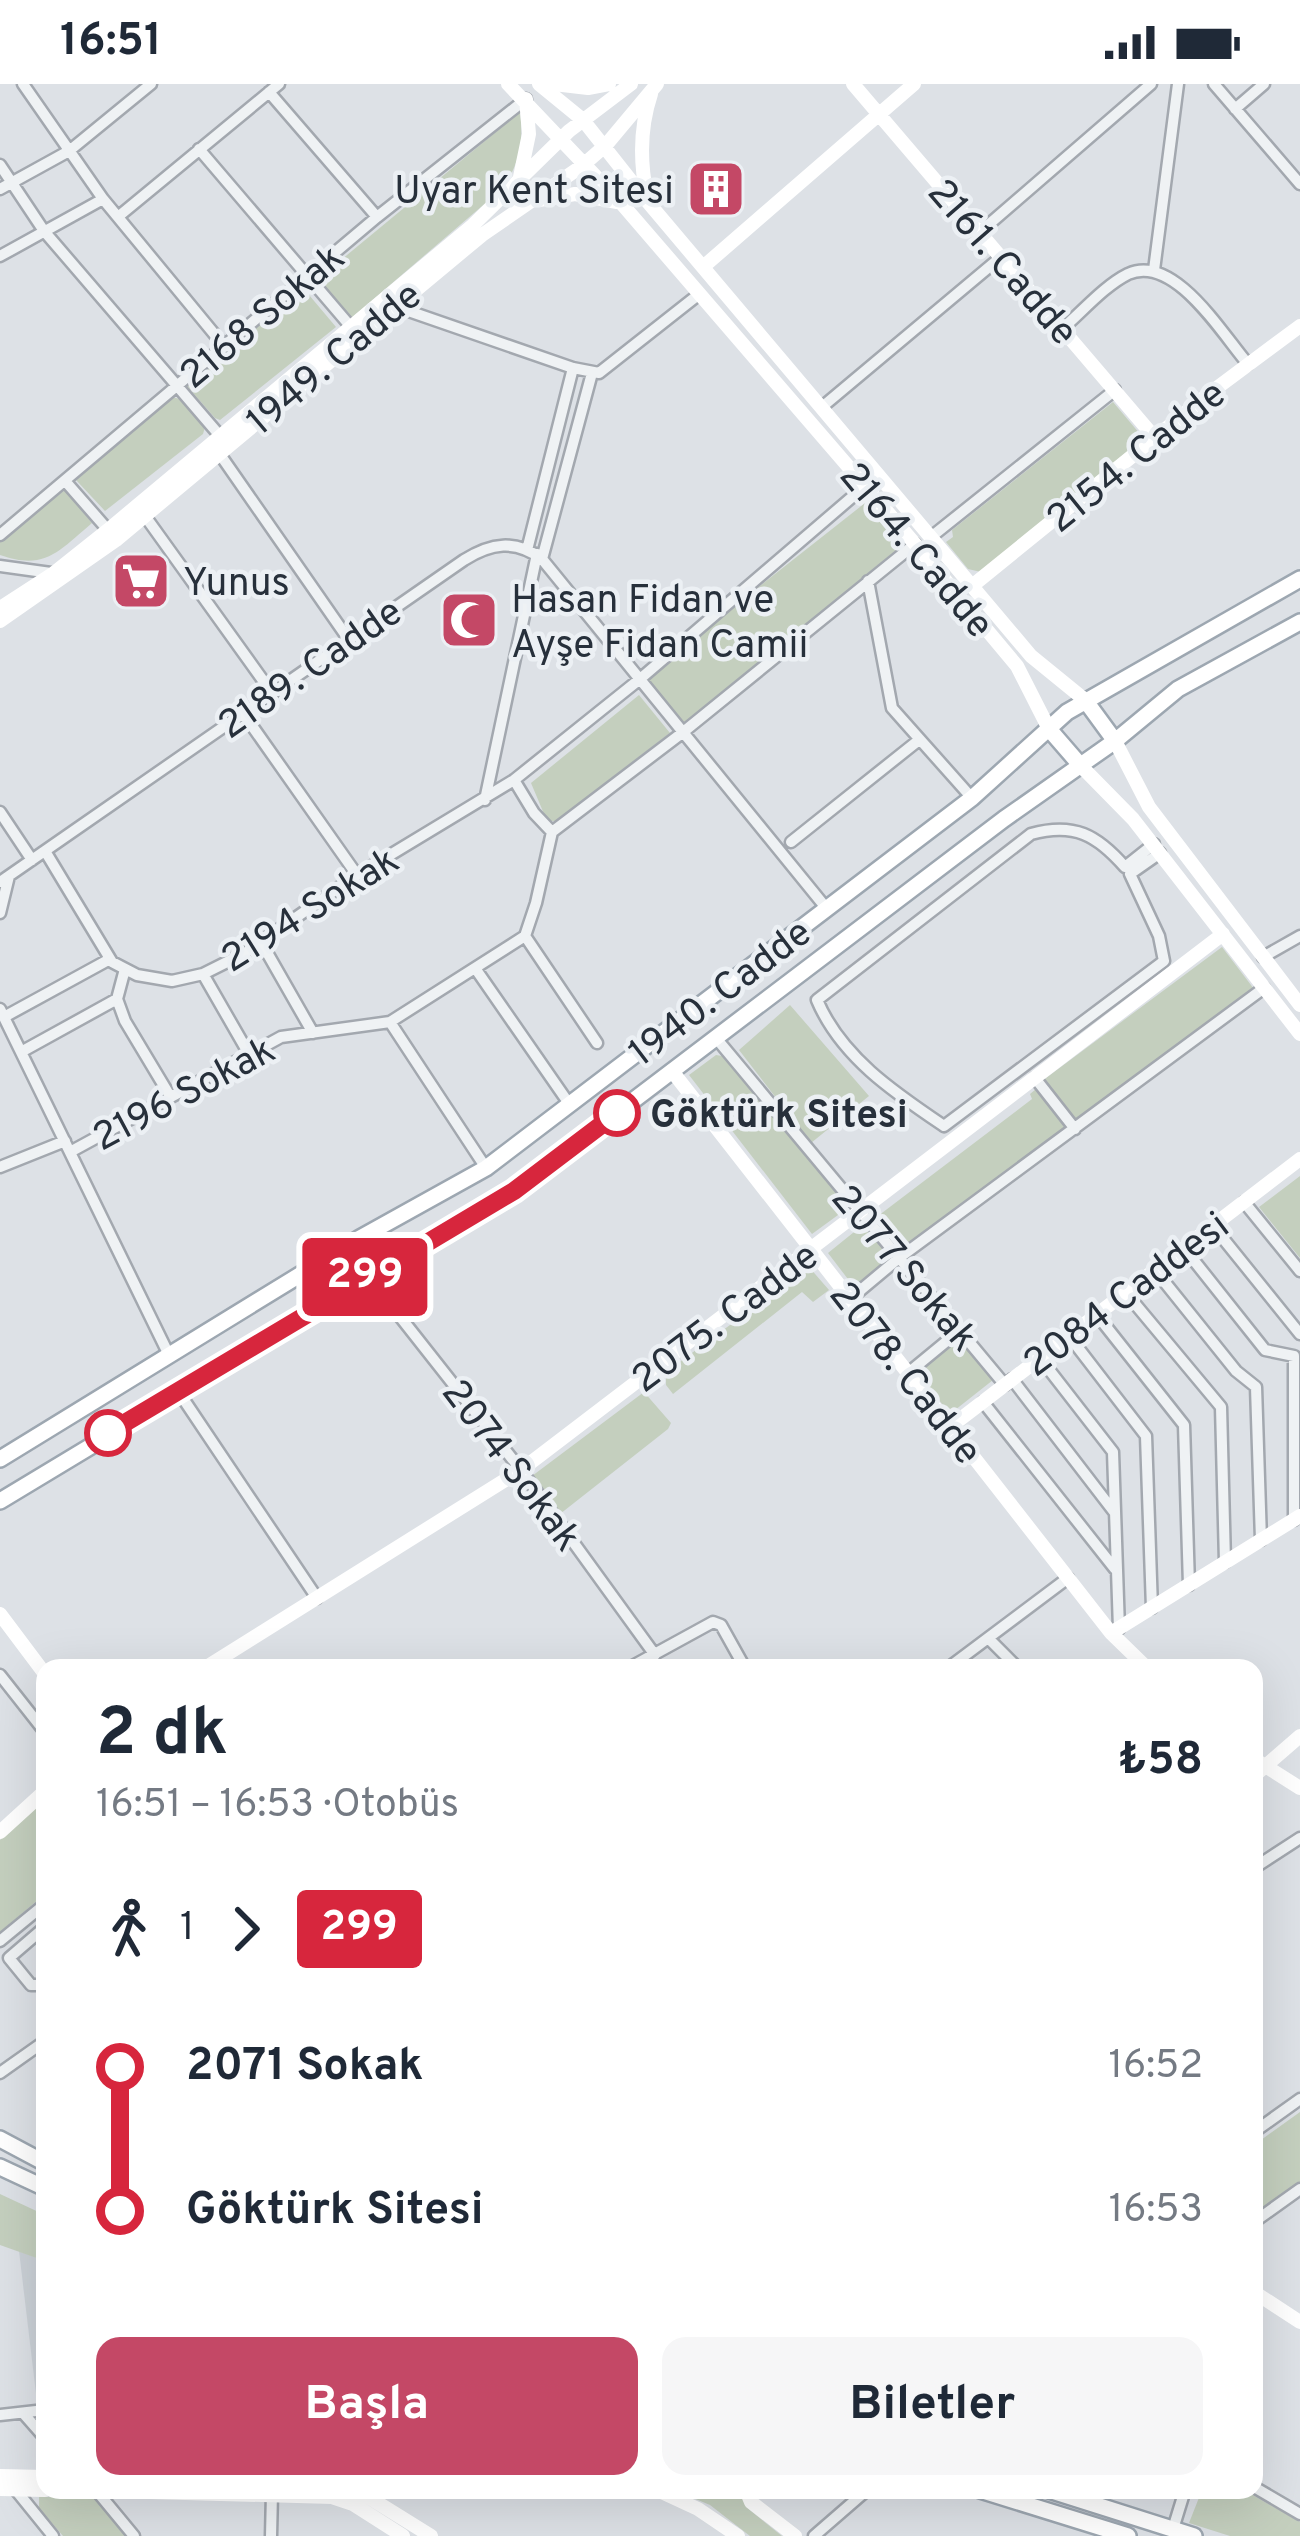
<!DOCTYPE html>
<html lang="tr">
<head>
<meta charset="utf-8">
<style>
	:root { --surface:#fff; --page:#f6f6f7; --text:#1f2937; --muted:#747a83; --accent:#c44866 }
	body { margin:0; font-family:Overpass,sans-serif; background:var(--page); color:var(--text); height:100vh; display:flex; flex-direction:column; font-size:45px; white-space:nowrap }
	* { box-sizing:border-box; margin:0 }
	p { font-size:39px; color:var(--muted) }
	.icon { flex:none; width:66px; height:66px; fill:none; stroke:currentColor; stroke-width:2; stroke-linecap:round; stroke-linejoin:round }
	.map { position:relative; flex:1; overflow:hidden }
	.side { position:absolute; left:36px; top:1575px; width:1227px; height:840px; display:flex; flex-direction:column; background:var(--surface); border-radius:24px; box-shadow:0 12px 48px #0002 }
	.side>* { flex:none }
	.badge { padding:0 24px; border-radius:9px; font-size:42px; line-height:78px }
	.map>.badge { position:absolute; translate:-50% -50%; box-shadow:0 0 0 6px #fff }
	.legs { display:flex; align-items:center; gap:18px; height:132px; padding:0 60px; font-size:39px }
	.legs p { margin-inline-start:auto }
	.summary { display:flex; align-items:center; justify-content:space-between; height:204px; padding:0 60px }
	h1 { font-size:66px; font-weight:700; line-height:90px }
	.action { display:flex; gap:24px; margin-top:auto; padding:24px 60px }
	.action a { flex:1; height:138px; border-radius:24px; background:var(--accent); color:#fff; font-size:48px; font-weight:700; line-height:138px; text-align:center }
	.action a+a { background:var(--page); color:var(--text) }
	ul { padding:0 60px; list-style:none }
	li { display:flex; align-items:center; gap:42px; height:144px; font-size:45px }
	li i { display:grid; place-items:center; width:18px; height:100%; margin:0 15px; background:currentColor }
	li i::after { content:''; width:30px; height:30px; margin:-15px; border:9px solid; border-radius:50%; background:var(--surface) }
	li p { margin-inline-start:auto }
	li:first-child i { background:linear-gradient(#0000 50%,currentColor 0) }
	li:last-child i { background:linear-gradient(currentColor 50%,#0000 0) }
	.status { display:flex; justify-content:space-between; align-items:center; height:84px; padding:0 60px; background:var(--surface); direction:ltr }
	.status svg { height:33px; fill:currentColor }
	.map>svg:first-child { display:block }
	.built { fill:#cbd1d7 }
	.green { fill:#c4cfbe }
	.lines { fill:none; stroke-linecap:round; stroke-linejoin:round }
	.street-casing { stroke:#a3a8af; stroke-width:15 }
	.primary-casing { stroke:#9da7b1; stroke-width:20 }
	.street { stroke:#eff2f4; stroke-width:10 }
	.secondary { stroke:#fff; stroke-width:14 }
	.primary { stroke:#fff; stroke-width:15 }
	.line-1-casing { stroke:#fff; stroke-width:27 }
	.line-1 { stroke:#d7263d; stroke-width:18 }
	.stop-1-dot { fill:#fff; stroke:#d7263d; stroke-width:6 }
	.labels { text-anchor:middle; stroke-width:9; stroke-linejoin:round; paint-order:stroke }
	.poi-label { font-size:39px; fill:#27303b; stroke:#ecf0f4; text-anchor:start }
	.street-label { font-size:39px; fill:#27303b; stroke:#ecf0f4 }
	.stop-label { font-size:39px; font-weight:bold; fill:#27303b; stroke:#ecf0f4; text-anchor:start }
</style>
</head>
<body>
<div class="status"><b>16:51</b><svg viewBox="0 0 49 12"><path d="M0 12V9h3v3zM5 12V6h3v6zM10 12V3h3v9zM15 12V0h3v12zM26 1h20v11H26zM47 4h2v5h-2z"/></svg></div>
<div class="map">
<svg width="1300" height="2452" viewBox="0 0 1300 2452">
	<rect width="100%" height="100%" fill="#dde1e6"/>
	<path class="built" d="M19 2167 45 2177V2316L37 2318Z"/>
	<path class="green" d="M520 28C524 58 519 81 502 105L348 237 319 205 318 195Z
		M304 205 336 243 220 336 215 334 186 301Z
		M172 313 184 316 205 343 203 350 105 427 76 396Z
		M1113 318 1140 350V357L981 488 968 485 946 458 953 453 952 446Z
		M65 406 92 439C59 467 45 487 0 471V456Z
		M865 419 900 463 682 641 647 596 651 588Z
		M639 611 670 649 556 737H547L531 699Z
		M1222 863 1254 905 1075 1038 1042 997Z
		M790 921 869 1012 811 1059 739 966Z
		M716 971 722 972 849 1123 812 1150 689 991Z
		M1036 1005 1066 1045 901 1167 874 1135 1032 1015 1030 1010Z
		M1300 1092V1174L1259 1123Z
		M864 1140 891 1174 854 1203 828 1169Z
		M809 1183 829 1206 813 1218 802 1208 673 1310 666 1301V1288Z
		M960 1254 993 1296 950 1330 917 1288Z
		M644 1308 671 1339 668 1345 560 1430 532 1392Z
		M45 1715V1810L0 1848V1756Z
		M1300 2028V2104L1254 2138V2061Z
		M0 2110 45 2131V2177L0 2161Z
		M674 2406H739L746 2423 782 2452H750L710 2421Z
		M1202 2406H1244L1300 2438V2452H1230L1189 2439Z
		M39 2413H93L126 2452H63L39 2424Z"/>
	<g class="lines">
		<defs>
			<path id="street" d="M23 0 103 115 225 263
				M1214 0 1300 100
				M269 8 377 133
				M1235 25 1264 0
				M199 65 351 243
				M0 81 44 147 221 353
				M0 105 69 67 151 0
				M119 132 279 0
				M980 148 1151 0
				M0 172 103 115
				M1154 186 1178 0
				M394 222 573 284 599 289 698 211
				M1062 245C1082 228 1104 202 1128 190 1174 169 1222 250 1248 280
				M822 323 1001 173
				M219 369 349 556
				M66 398 108 446
				M145 432 272 609
				M0 451 377 133 526 15
				M931 453 1115 306
				M527 466 573 284
				M542 475 592 289
				M0 482 51 489
				M868 497 892 624 972 714
				M243 629 357 791
				M514 696 534 729 552 748
				M485 716 537 470
				M0 728 32 776
				M552 748 682 649 915 460
				M791 758 919 656
				M1154 760 1125 783C1097 751 1074 738 1031 750L817 916C841 973 895 1009 944 1042L1164 877 1159 852 1130 790 1160 769
				M45 767 112 878 137 891 172 897 203 890 245 869 357 791 514 696 640 595 865 402
				M0 798 464 476C491 459 515 455 542 475L827 825
				M0 829 9 792
				M525 852 597 959
				M261 858 313 949
				M1263 873 1300 852
				M475 884 570 1021
				M125 885 117 915 125 937 170 1012
				M203 890 249 970
				M0 925 169 1271
				M4 933 110 875
				M390 938 486 1084
				M716 954 1005 1301
				M21 968 117 915
				M1035 994 1075 1045
				M70 1068 281 953 390 938 525 852 536 819 552 748
				M0 1083 65 1057
				M1244 1118 1300 1187
				M1213 1142 1300 1250
				M1184 1164 1265 1266 1294 1272V1436
				M1155 1186 1236 1287 1256 1303 1261 1456
				M368 1192 521 1386 655 1571
				M1126 1209 1221 1323 1225 1478
				M850 1215 899 1174 1264 904
				M1097 1231 1184 1341 1189 1501
				M1069 1252 1146 1352 1152 1524
				M1040 1274 1113 1368 1119 1545
				M908 1289 959 1247
				M1012 1295 1115 1429
				M178 1307 317 1514
				M983 1318 1115 1485
				M988 1554 1018 1584
				M629 1584 713 1538 721 1541 745 1584
				M948 1584 1068 1494
				M0 1591 45 1648
				M1254 1784 1300 1754
				M0 1857 45 1820
				M39 1901H31L9 1874 45 1843
				M0 1989 45 1957
				M1254 2048 1300 2015
				M1254 2138 1300 2105
				M23 2329 45 2354
				M0 2331 45 2326
				M1254 2403 1300 2430
				M15 2405 53 2452
				M96 2406 134 2452
				M1173 2445 1185 2406
				M271 2452 272 2409
				M814 2452 867 2406"/>
			<path id="primary" d="M1085 616 1115 657
				M1049 645 1081 682
				M0 1375 360 1154 486 1084 972 714 1067 628 1300 495
				M0 1417 514 1107 1004 735 1115 657 1178 605 1300 538
				M0 2055 45 2079
				M0 2083 45 2104
				M980 2406 1128 2452
				M1049 2406 1194 2452"/>
		</defs>
		<use href="#street" class="street-casing"/>
		<use href="#primary" class="primary-casing"/>
		<use href="#street" class="street"/>
		<path class="secondary" d="M508 0 622 120 915 460 1017 582 1049 645
			M539 0 583 36 647 117 1031 572 1085 616
			M554 0 588 4 609 0
			M853 0 1155 354
			M520 93 529 50 526 15
			M647 112C640 79 640 43 651 10
			M539 116 575 110 617 118
			M703 183 914 0
			M972 502 1210 309 1300 242
			M0 524 54 489 108 446 473 141 569 47 631 0
			M0 537 116 456 482 151 582 82 606 61 657 0
			M1115 657 1149 723 1300 921
			M1081 682 1133 735 1300 950
			M672 987 1111 1549 1147 1584
			M950 1343 1300 1075
			M0 1530 45 1590
			M1111 1549 1300 1432
			M205 1584 521 1386 1223 850
			M1254 1675 1300 1704
			M1254 1692 1300 1652
			M0 1748 45 1707
			M1254 2208 1300 2238
			M0 2392 45 2393
			M0 2405 45 2406
			M78 2406 332 2413 353 2420 403 2452
			M357 2406 431 2452
			M657 2406 698 2425 738 2452
			M746 2406 751 2418 795 2452"/>
		<use href="#primary" class="primary"/>
	</g>
	<g class="lines">
		<defs>
			<path id="line-1" d="M108 1349 514 1107 617 1029"/>
		</defs>
		<use href="#line-1" class="line-1-casing"/>
		<use href="#line-1" class="line-1"/>
	</g>
	<defs>
		<symbol id="building-square" viewBox="-11 -11 22 22"><rect x="-9" y="-9" width="18" height="18" rx="4" fill="#c44866" stroke="#ecf0f4"/><path d="M-4-6H4V6H1V3H-1V6H-4ZM-2.5-4.3h1.7v1.8h-1.7ZM.8-4.3h1.7v1.8H.8ZM-2.5-1h1.7V.8h-1.7ZM.8-1h1.7V.8H.8Z" fill="#fff"/></symbol>
		<symbol id="supermarket-square" viewBox="-11 -11 22 22"><rect x="-9" y="-9" width="18" height="18" rx="4" fill="#c44866" stroke="#ecf0f4"/><path d="M-6-5.5h2.5l.6 2H6L4.5 2H-2.5L-4.4-4H-6ZM-1.5 3.2a1.3 1.3 0 1 0 .1 0ZM3 3.2a1.3 1.3 0 1 0 .1 0Z" fill="#fff"/></symbol>
		<symbol id="mosque-square" viewBox="-11 -11 22 22"><rect x="-9" y="-9" width="18" height="18" rx="4" fill="#c44866" stroke="#ecf0f4"/><path d="M3.5-4.9A6 6 0 1 0 3.5 4.9A5 5 0 1 1 3.5-4.9Z" fill="#fff"/></symbol>
	</defs>
	<g fill-rule="evenodd">
		<use href="#building-square" x="683" y="72" width="66" height="66"/>
		<use href="#supermarket-square" x="108" y="464" width="66" height="66"/>
		<use href="#mosque-square" x="436" y="503" width="66" height="66"/>
	</g>
	<g class="stop-1-dot">
		<circle cx="617" cy="1029" r="21"/>
		<circle cx="108" cy="1349" r="21"/>
	</g>
	<g class="labels">
		<g class="poi-label">
			<text x="674" y="119" text-anchor="end">Uyar Kent Sitesi</text>
			<text x="183" y="511">Yunus</text>
			<text x="511" y="528">Hasan Fidan ve<tspan x="511" dy="45">Ayşe Fidan Camii</tspan></text>
		</g>
		<g class="street-label">
			<text transform="translate(1004 177) rotate(49)" y="14">2161. Cadde</text>
			<text transform="translate(261 231) rotate(-40)" y="14">2168 Sokak</text>
			<text transform="translate(333 273) rotate(-40)" y="14">1949. Cadde</text>
			<text transform="translate(1135 371) rotate(-39)" y="14">2154. Cadde</text>
			<text transform="translate(918 465) rotate(50)" y="14">2164. Cadde</text>
			<text transform="translate(309 583) rotate(-35)" y="14">2189. Cadde</text>
			<text transform="translate(309 824) rotate(-32)" y="14">2194 Sokak</text>
			<text transform="translate(719 907) rotate(-37)" y="14">1940. Cadde</text>
			<text transform="translate(183 1008) rotate(-28)" y="14">2196 Sokak</text>
			<text transform="translate(906 1183) rotate(50)" y="14">2077 Sokak</text>
			<text transform="translate(1125 1209) rotate(-37)" y="14">2084 Caddesi</text>
			<text transform="translate(724 1232) rotate(-37)" y="14">2075. Cadde</text>
			<text transform="translate(907 1288) rotate(52)" y="14">2078. Cadde</text>
			<text transform="translate(513 1380) rotate(53)" y="14">2074 Sokak</text>
		</g>
		<g class="stop-label">
			<text x="650" y="1043">Göktürk Sitesi</text>
		</g>
	</g>
</svg>
<b class="badge" style="left:365px;top:1193px;background:#d7263d;color:#fff">299</b>
<section class="side">
<div class="summary"><div><h1>2 dk</h1><p>16:51 – 16:53 · Otobüs</p></div><b>₺58</b></div>
<div class="legs"><svg class="icon" aria-label="walk" viewBox="0 0 24 24"><circle cx="13" cy="4" r="2"/><path d="M13 8l-2 6 4 7M11 14l-3 7M7 12l3-4h3l4 4"/></svg>1<svg class="icon" aria-label="forward" viewBox="0 0 24 24"><path d="M9 5l7 7-7 7"/></svg><b class="badge" style="background:#d7263d;color:#fff">299</b></div>
<ul>
<li><i style="color:#d7263d"></i><b>2071 Sokak</b><p>16:52</p></li>
<li><i style="color:#d7263d"></i><b>Göktürk Sitesi</b><p>16:53</p></li>
</ul>
<div class="action"><a>Başla</a><a>Biletler</a></div>
</section>
</div>
</body>
</html>
